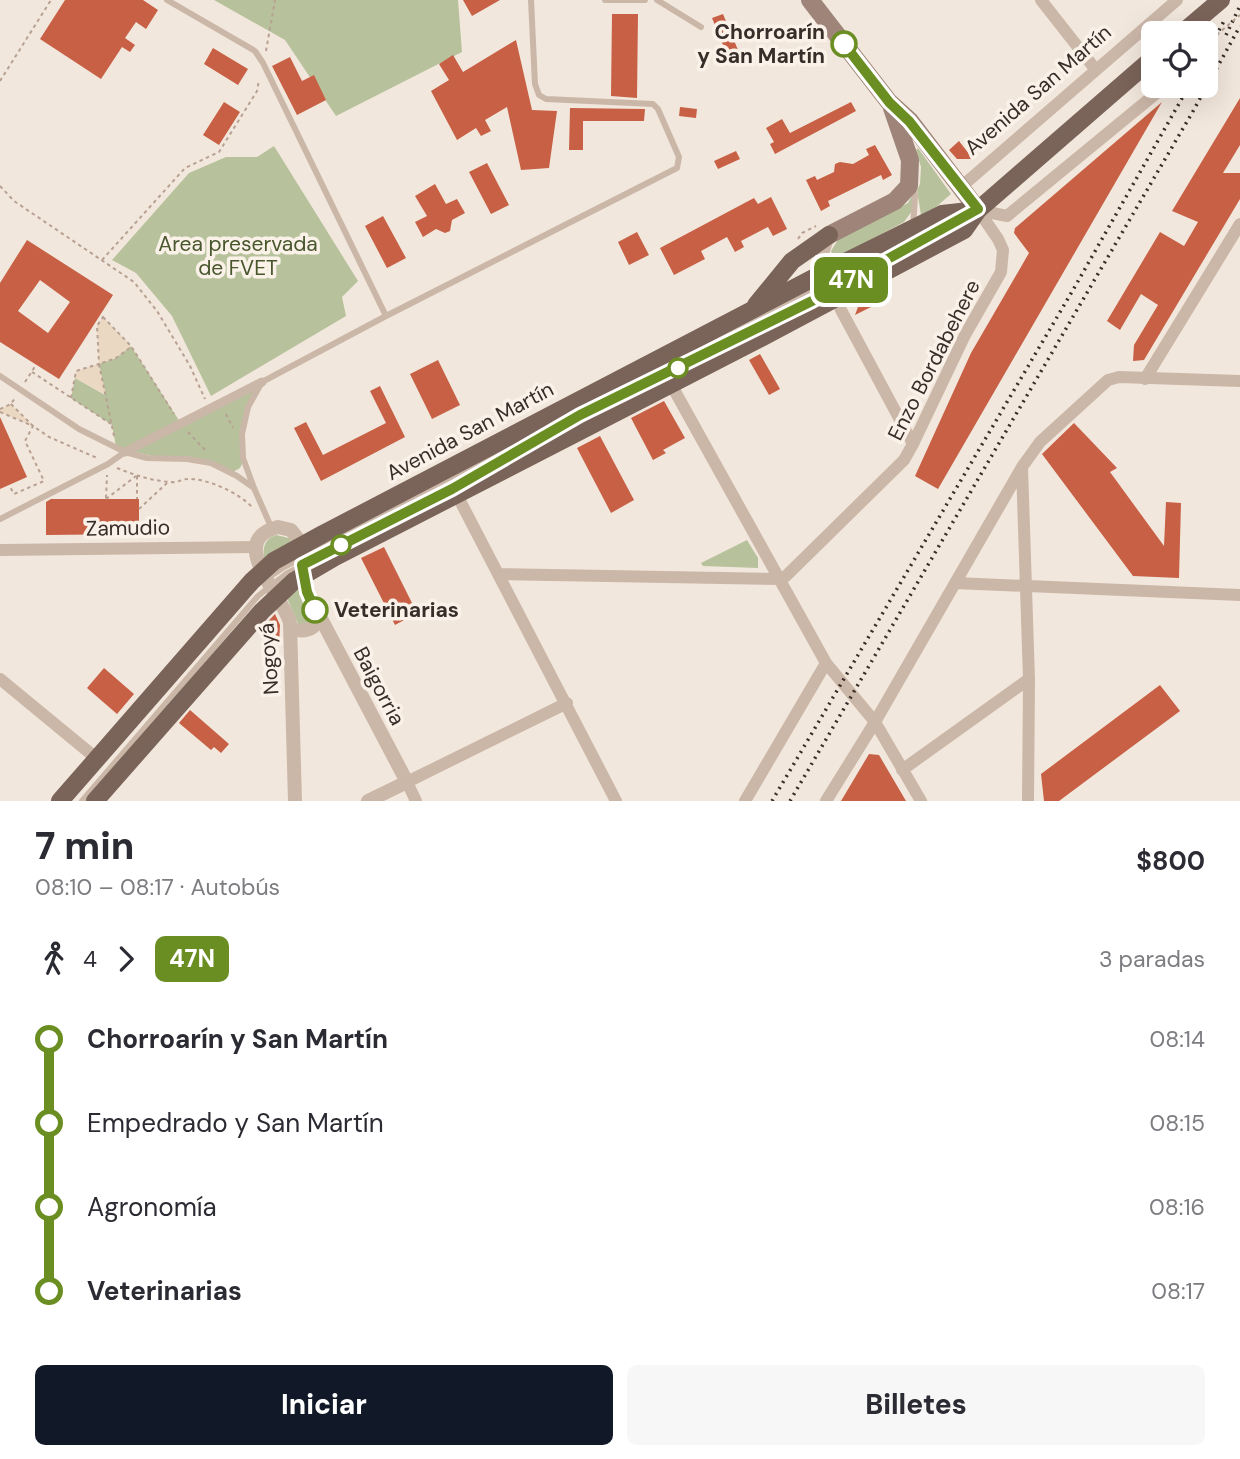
<!DOCTYPE html>
<html lang="es">
<head>
<meta charset="utf-8">
<style>
	:root { --surface:#fff; --page:#f7f7f7; --text:#2b2b33; --muted:#7c7c81; --accent:#111827 }
	body { margin:0; font-family:"DM Sans",sans-serif; background:var(--page); color:var(--text); height:100vh; display:flex; flex-direction:column; font-size:26px; white-space:nowrap }
	* { box-sizing:border-box; margin:0 }
	p { font-size:23px; color:var(--muted) }
	.icon { flex:none; width:38px; height:38px; fill:none; stroke:currentColor; stroke-width:2; stroke-linecap:round; stroke-linejoin:round }
	.map { position:relative; height:801px; overflow:hidden }
	.panel { display:flex; flex-direction:column; background:var(--surface); flex:1 }
	.panel>* { flex:none }
	.badge { padding:0 14px; border-radius:10px; font-size:24px; line-height:46px }
	.buttons { position:absolute; left:1141px; top:21px; display:grid; gap:14px }
	.buttons a { display:grid; place-items:center; width:77px; height:77px; border-radius:10px; background:var(--surface); box-shadow:0 7px 28px #0002; font-size:35px }
	.map>.badge { position:absolute; translate:-50% -50%; box-shadow:0 0 0 4px #fff }
	.legs { display:flex; align-items:center; gap:10px; height:77px; padding:0 35px; font-size:23px }
	.legs p { margin-inline-start:auto }
	.overview { display:flex; align-items:center; justify-content:space-between; height:119px; padding:0 35px }
	h1 { font-size:38px; font-weight:800; line-height:52px }
	.cta { display:flex; gap:14px; margin-top:auto; padding:14px 35px }
	.cta a { flex:1; height:80px; border-radius:10px; background:var(--accent); color:#fff; font-size:28px; font-weight:800; line-height:80px; text-align:center }
	.cta a+a { background:var(--page); color:var(--text) }
	ul { padding:0 35px; list-style:none }
	li { display:flex; align-items:center; gap:24px; height:84px; font-size:26px }
	li i { display:grid; place-items:center; width:10px; height:100%; margin:0 9px; background:currentColor }
	li i::after { content:''; width:18px; height:18px; margin:-9px; border:5px solid; border-radius:50%; background:var(--surface) }
	li p { margin-inline-start:auto }
	li:first-child i { background:linear-gradient(#0000 50%,currentColor 0) }
	li:last-child i { background:linear-gradient(currentColor 50%,#0000 0) }
	.map>svg:first-child { display:block }
	.green { fill:#b7c29c }
	.plaza { fill:#ebd8c3 }
	.building { fill:#c76045; fill-rule:evenodd }
	.lines { fill:none; stroke-linecap:round; stroke-linejoin:round }
	.path { stroke:#b7a192; stroke-width:2; stroke-dasharray:3.5 3.5; stroke-linecap:butt }
	.service { stroke:#cbb7a8; stroke-width:6 }
	.pedestrian { stroke:#cbb7a8; stroke-width:9 }
	.minor { stroke:#cbb7a8; stroke-width:12 }
	.tertiary { stroke:#cbb7a8; stroke-width:14 }
	.secondary { stroke:#9f8579; stroke-width:18 }
	.primary { stroke:#7a6359; stroke-width:18 }
	.rail { stroke:#382d28; stroke-width:3.5; stroke-dasharray:2 5; stroke-linecap:butt }
	.path-bridge { stroke:#b7a192; stroke-width:2; stroke-dasharray:3.5 3.5; stroke-linecap:butt }
	.line-1-casing { stroke:#fff; stroke-width:16 }
	.line-1 { stroke:#6b8e23; stroke-width:10 }
	.stop-1-dot { fill:#fff; stroke:#6b8e23; stroke-width:3.5 }
	.labels { text-anchor:middle; stroke-width:7; stroke-linejoin:round; paint-order:stroke }
	.stop-label { font-size:21px; font-weight:bold; fill:#382d28; stroke:#faf1e9; text-anchor:end }
	.street-label { font-size:21px; fill:#382d28; stroke:#faf1e9 }
	.park-label { font-size:21px; fill:#48562c; stroke:#faf1e9 }
</style>
</head>
<body>
<div class="map">
<svg width="1240" height="801" viewBox="0 0 1240 801">
	<rect width="100%" height="100%" fill="#f2e7dc"/>
	<path class="green" d="M214 0H458L462 52 336 116 285 40Z
		M274 146 358 281 342 297 346 316 211 396 172 316 136 273 112 260 189 173 226 157H257Z
		M918 148 951 194 936 207 921 215 917 190 920 184 921 167 916 150Z
		M912 196V211L904 222 834 259 831 251 839 238 908 203Z
		M131 346 182 425 262 382 244 422 243 462 240 468 233 472 211 463 160 458 116 447 112 425 71 398 75 378 105 395 99 364 116 358Z
		M276 535 289 538 294 545 264 564C263 551 262 540 276 535Z
		M747 540 758 558V568L703 566 701 563Z
		M299 589 313 620 299 626 287 598Z"/>
	<path class="plaza" d="M103 317 131 346 116 358 99 364 106 395 75 378 76 371 99 364 97 326Z
		M11 404 33 426 0 412V409Z"/>
	<path class="building" d="M65 0H143L158 10 146 29 136 22 125 38 135 45 130 52 122 47 101 79 40 39Z
		M463 0H500L472 16Z
		M612 14H638L637 98 611 96Z
		M723 14 738 50 727 55 712 18Z
		M516 40 532 110 557 111 549 168 521 170 507 107 485 120 491 131 481 136 476 128 457 140 431 91 449 80 439 64 453 55 463 72Z
		M213 48 248 69 238 85 204 64Z
		M290 57 302 81 314 75 326 100 297 115 272 66Z
		M1240 98V145L1223 173H1240V199L1144 360 1133 361 1134 345 1158 305 1141 294 1120 330 1107 321 1160 232 1184 246 1198 222 1172 211Z
		M224 102 240 112 219 145 203 135Z
		M851 102 856 111 775 154 770 144 774 142 766 128 782 119 790 133Z
		M1162 102 938 489 915 476 971 353 1029 253 1014 233 1015 228Z
		M680 107 697 109 696 118 679 116Z
		M570 108 645 109 644 121H583V150H569Z
		M959 141 973 159H957L949 150Z
		M875 145 892 175 883 180 881 175 828 201 830 206 821 211 806 180 815 176 817 180 834 172 835 164 840 162 853 164 869 155 866 149Z
		M736 151 740 159 718 169 714 161Z
		M487 163 509 205 491 214 469 172Z
		M435 184 446 204 457 199 465 213 452 220 450 231 445 233 436 229 423 237 415 222 427 216 415 196Z
		M771 197 787 229 773 236 768 227 741 241 744 247 735 252 727 237 701 251 705 259 674 275 660 248 754 198 758 204Z
		M383 216 406 258 387 268 365 226Z
		M637 232 649 255 629 265 618 242Z
		M27 240 113 295 59 379 0 342V283ZM40 280 70 302 48 333 18 311Z
		M870 294 875 305 855 315 861 299Z
		M760 354 780 389 769 395 749 360Z
		M438 360 460 405 432 419 410 374Z
		M380 386 405 437 321 481 294 428 306 422 323 455 386 423 370 391Z
		M664 401 685 438 663 450 666 453 653 460 631 418Z
		M0 417 27 477 0 489Z
		M1074 423 1117 468 1110 472 1164 546 1166 502 1181 503 1179 578 1133 576 1042 454Z
		M600 436 634 500 611 513 577 448Z
		M51 499H139V534L46 535V502Z
		M384 547 417 613 395 625 361 558Z
		M275 614 280 625 279 644 260 630Z
		M104 668 134 694 117 714 87 688Z
		M1160 685 1180 711 1059 801H1044L1041 774Z
		M190 710 229 744 221 753 214 747 211 750 179 723Z
		M869 754 879 755 906 801H841Z"/>
	<g class="lines">
		<path class="path" d="M266 51 275 0
			M0 81 51 0
			M0 186 14 201 134 282 157 311 190 366 205 399
			M798 239 802 233 816 226
			M102 260 185 168 219 152 257 91 259 80
			M103 317 131 346 174 414
			M32 372 111 424
			M25 382 36 365
			M71 398 76 371 99 364 97 326 103 317 100 315
			M11 404 33 426 49 437 97 458
			M0 409 11 404 15 398
			M0 412 33 426 25 441 44 481 14 494 9 485
			M226 414 233 428
			M188 432 206 451
			M114 436 99 364 116 358 131 347
			M117 468C134 475 153 481 171 482 178 483 181 479 187 479 207 478 239 493 252 507
			M137 476V499
			M106 498 107 475
			M106 499 136 476
			M139 509 167 483"/>
		<path class="service" d="M167 0 255 51 263 63 386 316
			M605 0H645
			M657 0 701 27
			M912 185 915 196 913 226
			M833 290 964 217
			M648 373 716 343 809 294 848 268
			M0 376 79 429 125 452 147 458 187 459 211 463 237 476 254 488 272 529
			M485 470 562 425 792 312
			M254 488 243 458 242 434 248 407 262 382 386 316 677 168 679 157 658 109 653 104 546 99 539 95 535 84 531 0
			M0 519 108 464 125 452
			M266 579 284 567 455 478 521 440
			M82 801 258 596 286 574 326 553"/>
		<path class="pedestrian" d="M125 452 262 382"/>
		<path class="minor" d="M1041 0 1096 70
			M961 187 1177 0
			M978 210 1007 216 1159 91
			M829 235 823 254 825 272 841 310 913 444
			M657 359 826 663 875 722 921 801
			M1145 379 1240 224
			M1022 467 1029 679 1028 801
			M457 495 616 801
			M0 550 256 547
			M500 574 781 579 786 576 904 460 913 444 965 335 1001 272 1003 250 998 239 978 210
			M955 583 1240 595
			M0 679 96 758
			M902 770 1029 679
			M416 801 407 782 567 703
			M745 801 826 663
			M826 801 875 722 1022 467 1040 442 1108 380 1119 377 1240 381"/>
		<path class="tertiary" d="M291 629C303 632 314 631 319 618
			M295 801 290 623C285 598 224 541 278 527L291 530 303 545 302 565 307 592 407 782 368 801"/>
		<path class="secondary" d="M810 0 889 102 910 121 978 210
			M829 235 895 201 909 186 910 160 892 108"/>
		<path class="primary" d="M1182 33 1221 0
			M756 305 792 261 829 235
			M60 801 252 581 274 561 323 534 825 272 942 214 978 210
			M95 801 262 611 294 581 335 557 761 338 964 230 978 210 1153 58"/>
		<path class="rail" d="M1226 35 1240 6
			M1206 55 1224 21
			M772 801 1073 290 1189 86
			M790 801 1192 113 1240 26"/>
		<path class="path-bridge" d="M1206 44 1240 15"/>
	</g>
	<g class="lines">
		<defs>
			<path id="line-1" d="M315 610 307 592 302 565 452 489 580 415 812 301 978 209 909 121 889 102 844 44"/>
		</defs>
		<use href="#line-1" class="line-1-casing"/>
		<use href="#line-1" class="line-1"/>
	</g>
	<g class="stop-1-dot">
		<circle cx="844" cy="44" r="12"/>
		<circle cx="678" cy="368" r="9"/>
		<circle cx="341" cy="545" r="9"/>
		<circle cx="315" cy="610" r="12"/>
	</g>
	<g class="labels">
		<g class="stop-label">
			<text x="825" y="39">Chorroarín<tspan x="825" dy="24">y San Martín</tspan></text>
			<text x="334" y="617" text-anchor="start">Veterinarias</text>
		</g>
		<g class="street-label">
			<text transform="translate(1038 90) rotate(-41)" y="7">Avenida San Martín</text>
			<text transform="translate(934 360) rotate(-63)" y="7">Enzo Bordabehere</text>
			<text transform="translate(470 431) rotate(-28)" y="7">Avenida San Martín</text>
			<text transform="translate(128 528) rotate(-1)" y="7">Zamudio</text>
			<text transform="translate(269 659) rotate(-94)" y="7">Nogoyá</text>
			<text transform="translate(379 686) rotate(62)" y="7">Baigorria</text>
		</g>
		<g class="park-label">
			<text x="238" y="251">Area preservada<tspan x="238" dy="24">de FVET</tspan></text>
		</g>
	</g>
</svg>
<div class="buttons">
<a><svg class="icon" aria-label="locate" viewBox="0 0 24 24"><circle cx="12" cy="12" r="6"/><path d="M12 2v4M12 18v4M2 12h4M18 12h4"/></svg></a>
</div>
<b class="badge" style="left:851px;top:280px;background:#6b8e23;color:#fff">47N</b>
</div>
<section class="panel">
<div class="overview"><div><h1>7 min</h1><p>08:10 – 08:17 · Autobús</p></div><b>$800</b></div>
<div class="legs"><svg class="icon" aria-label="walk" viewBox="0 0 24 24"><circle cx="13" cy="4" r="2"/><path d="M13 8l-2 6 4 7M11 14l-3 7M7 12l3-4h3l4 4"/></svg>4<svg class="icon" aria-label="forward" viewBox="0 0 24 24"><path d="M9 5l7 7-7 7"/></svg><b class="badge" style="background:#6b8e23;color:#fff">47N</b><p>3 paradas</p></div>
<ul>
<li><i style="color:#6b8e23"></i><b>Chorroarín y San Martín</b><p>08:14</p></li>
<li><i style="color:#6b8e23"></i><span>Empedrado y San Martín</span><p>08:15</p></li>
<li><i style="color:#6b8e23"></i><span>Agronomía</span><p>08:16</p></li>
<li><i style="color:#6b8e23"></i><b>Veterinarias</b><p>08:17</p></li>
</ul>
<div class="cta"><a>Iniciar</a><a>Billetes</a></div>
</section>
</body>
</html>
